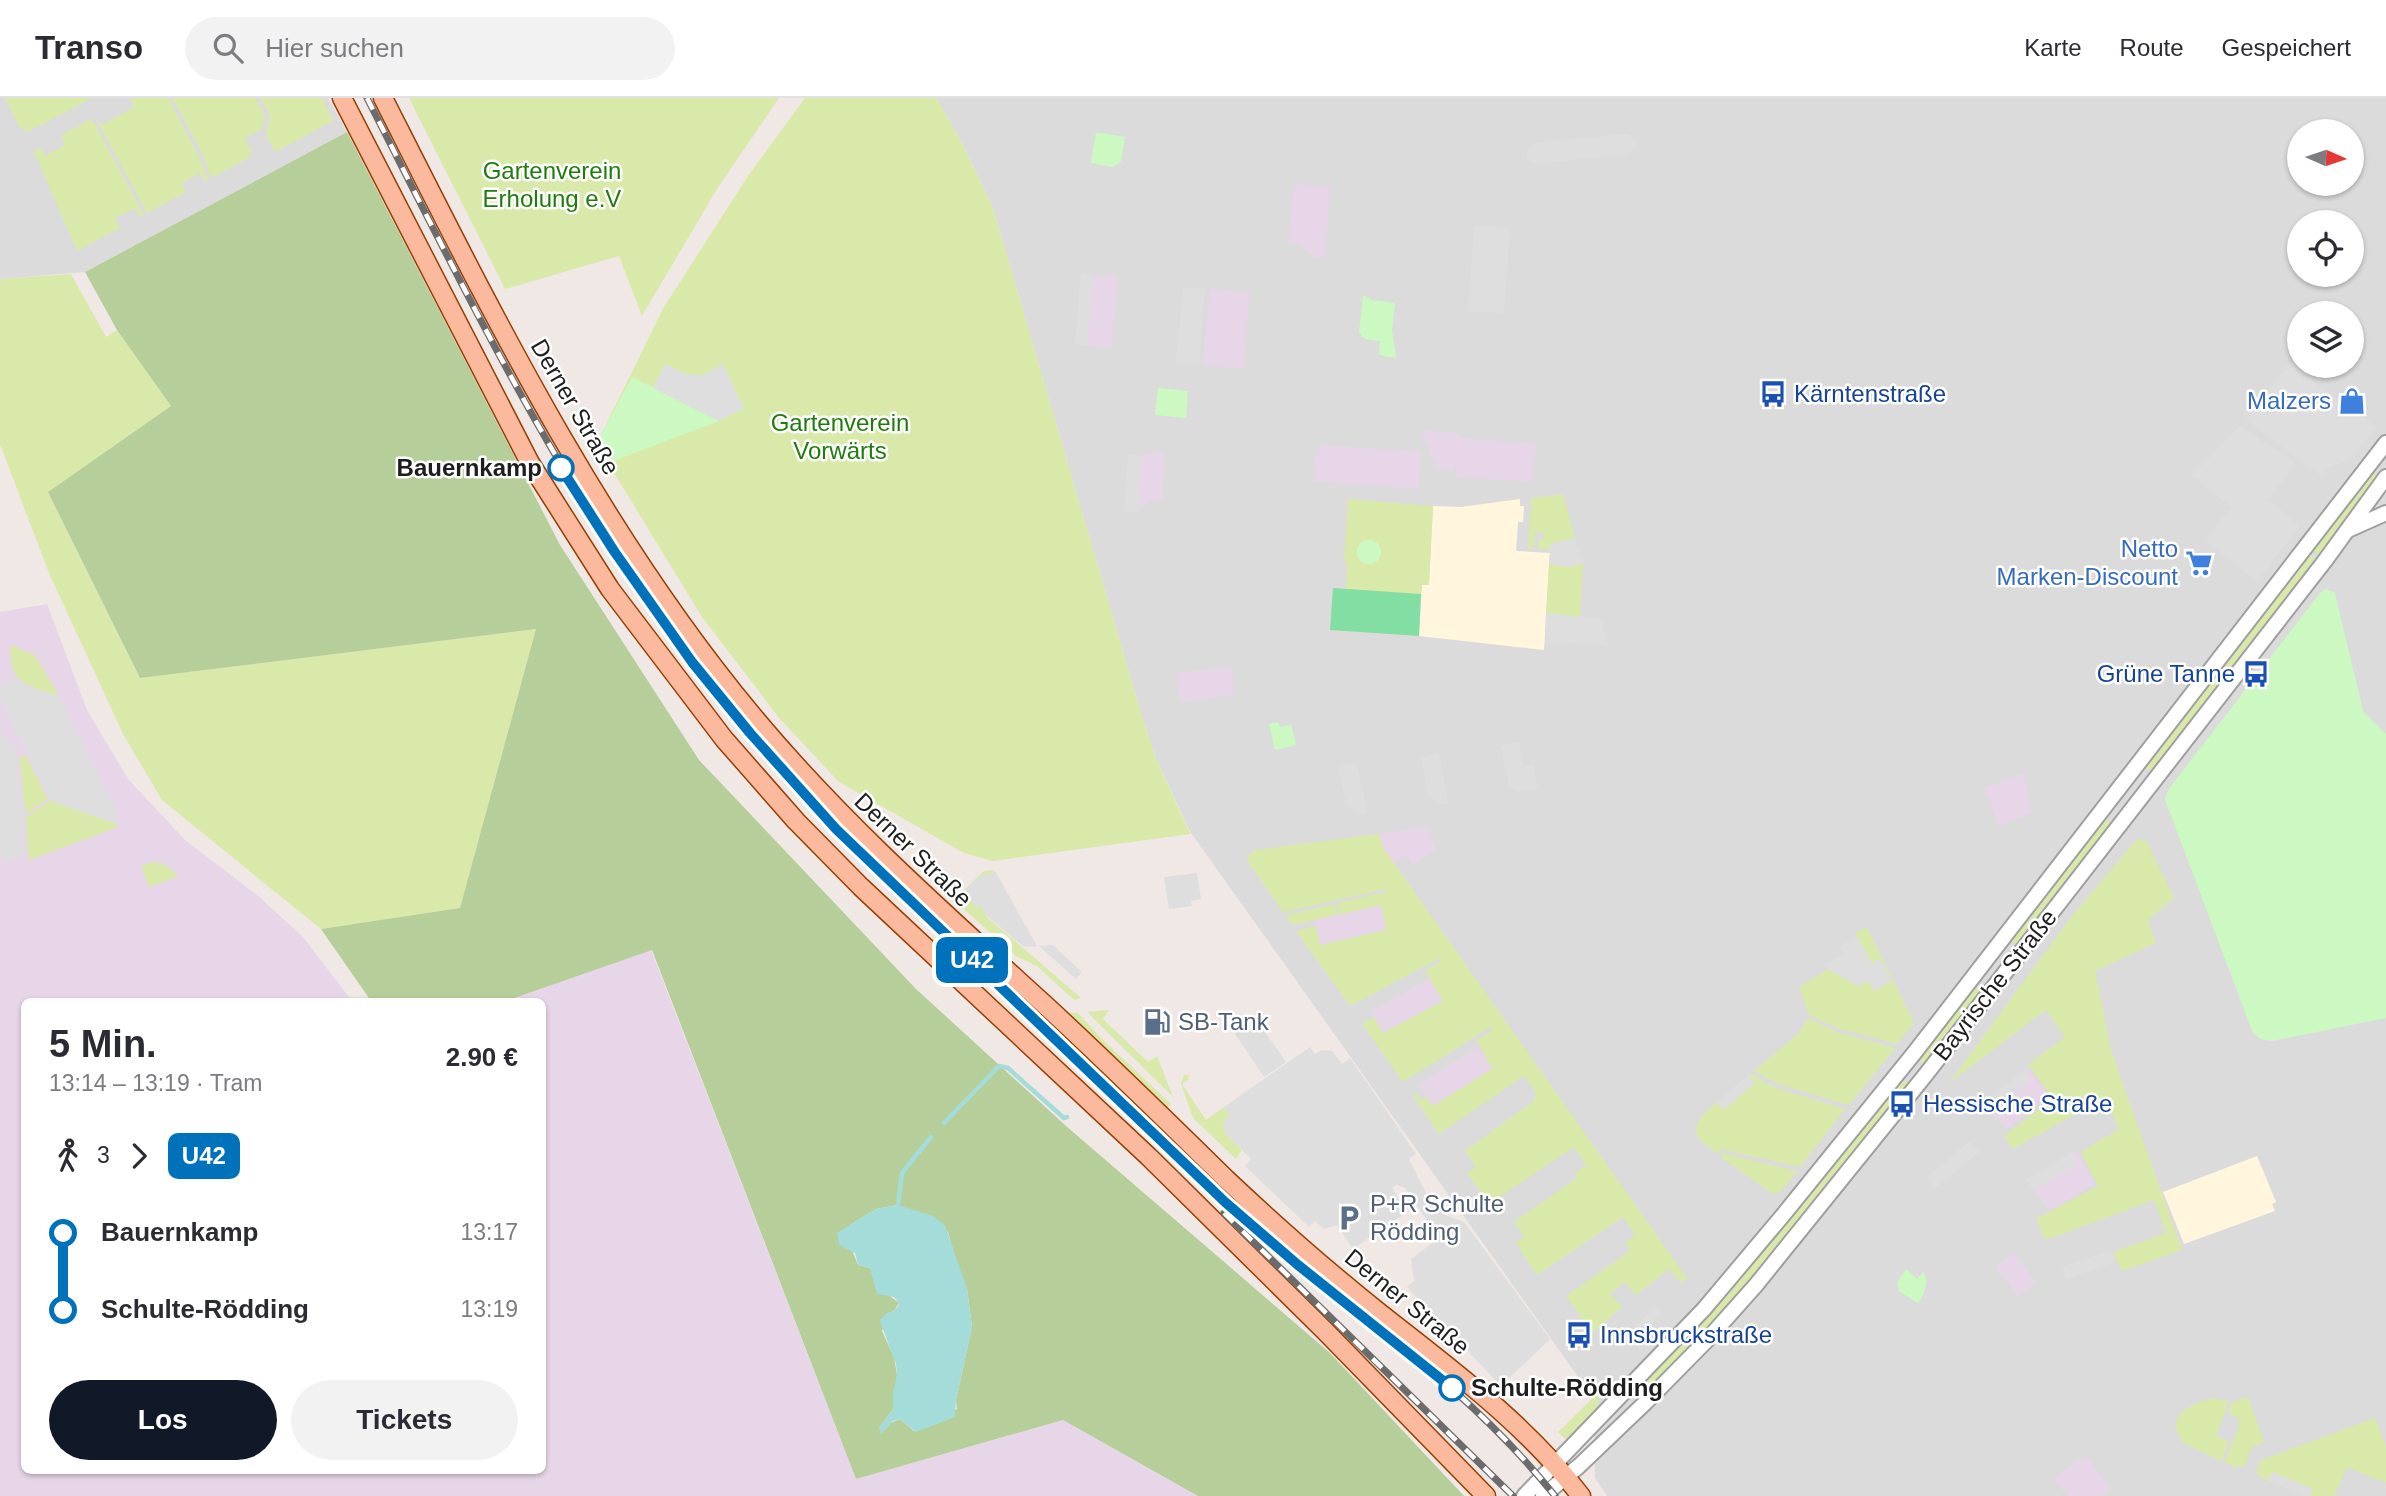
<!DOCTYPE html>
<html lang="de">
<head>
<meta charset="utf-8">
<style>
	:root { --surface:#fff; --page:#f2f2f3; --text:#2b2b33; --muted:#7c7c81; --line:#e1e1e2; --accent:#111827 }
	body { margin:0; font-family:Helvetica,sans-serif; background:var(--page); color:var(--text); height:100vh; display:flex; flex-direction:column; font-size:26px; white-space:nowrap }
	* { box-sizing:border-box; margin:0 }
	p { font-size:23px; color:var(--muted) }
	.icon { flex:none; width:38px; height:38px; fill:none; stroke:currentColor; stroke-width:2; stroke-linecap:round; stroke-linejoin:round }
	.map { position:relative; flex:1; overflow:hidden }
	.side { position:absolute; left:21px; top:900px; width:525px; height:476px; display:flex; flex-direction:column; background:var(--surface); border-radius:10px; box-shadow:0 2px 5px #0004 }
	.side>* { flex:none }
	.badge { padding:0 14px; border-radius:10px; font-size:24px; line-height:46px }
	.needle { width:46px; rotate:93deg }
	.fabs { position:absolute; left:2287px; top:21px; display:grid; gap:14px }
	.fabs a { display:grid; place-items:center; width:77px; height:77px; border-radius:50%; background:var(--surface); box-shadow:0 2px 5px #0004; font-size:35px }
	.map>.badge { position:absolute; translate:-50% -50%; box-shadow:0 0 0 4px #fff }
	.legs { display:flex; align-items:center; gap:10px; height:77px; padding:0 28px; font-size:23px }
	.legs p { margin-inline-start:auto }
	.headline { display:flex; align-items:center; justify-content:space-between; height:119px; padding:0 28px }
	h1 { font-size:38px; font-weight:700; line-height:52px }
	.cta { display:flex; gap:14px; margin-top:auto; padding:14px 28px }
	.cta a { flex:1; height:80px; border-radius:42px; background:var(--accent); color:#fff; font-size:28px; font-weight:700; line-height:80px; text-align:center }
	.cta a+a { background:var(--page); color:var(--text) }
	ul { padding:0 28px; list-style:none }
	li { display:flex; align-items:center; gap:24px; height:77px; font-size:26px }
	li i { display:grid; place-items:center; width:10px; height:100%; margin:0 9px; background:currentColor }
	li i::after { content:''; width:18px; height:18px; margin:-9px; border:5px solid; border-radius:50%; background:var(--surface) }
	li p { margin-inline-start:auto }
	li:first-child i { background:linear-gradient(#0000 50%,currentColor 0) }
	li:last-child i { background:linear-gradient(currentColor 50%,#0000 0) }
	header { display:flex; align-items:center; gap:42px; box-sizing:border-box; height:98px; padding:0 35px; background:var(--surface); border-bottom:2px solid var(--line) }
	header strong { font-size:33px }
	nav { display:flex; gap:38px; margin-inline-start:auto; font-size:24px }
	.search { width:490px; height:63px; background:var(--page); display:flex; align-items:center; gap:18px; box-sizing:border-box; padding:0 24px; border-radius:38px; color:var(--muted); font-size:26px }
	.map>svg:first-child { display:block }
	.residential { fill:#dcdbdb; fill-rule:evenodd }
	.industrial { fill:#e7d6e8 }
	.education { fill:#fff6dd }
	.grass { fill:#d9e9aa }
	.forest { fill:#b6ce99; fill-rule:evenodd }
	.park { fill:#cbf9c1 }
	.pitch { fill:#82dea2 }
	.parking { fill:#dedede }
	.water { fill:#a4dcda }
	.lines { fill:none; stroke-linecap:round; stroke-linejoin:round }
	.stream { stroke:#a4dcda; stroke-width:4.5 }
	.minor-casing { stroke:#9f9f9f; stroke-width:18 }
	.major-casing { stroke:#973e01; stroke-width:21 }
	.minor { stroke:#fff; stroke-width:14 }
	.major { stroke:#fbba9d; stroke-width:18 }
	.rail-casing { stroke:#6c6c6c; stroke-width:7 }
	.rail { stroke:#fff; stroke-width:4.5; stroke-dasharray:13; stroke-linecap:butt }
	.line-1-casing { stroke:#fff; stroke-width:16 }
	.line-1 { stroke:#0072bc; stroke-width:10 }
	.stop-1-dot { fill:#fff; stroke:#0072bc; stroke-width:3.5 }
	.labels { text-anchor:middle; stroke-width:5; stroke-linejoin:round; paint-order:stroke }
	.park-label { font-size:24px; fill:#207c0c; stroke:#fff }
	.transit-label { font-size:24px; fill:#164399; stroke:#fff; text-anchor:start }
	.shop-label { font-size:24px; fill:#366cbe; stroke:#fff; text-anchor:end }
	.street-label { font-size:24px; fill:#1e1e1e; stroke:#fff }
	.stop-label { font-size:24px; font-weight:bold; fill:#1e1e1e; stroke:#fff; text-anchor:end }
	.service-label { font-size:24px; fill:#4e5e75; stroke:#fff; text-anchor:start }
</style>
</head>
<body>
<header>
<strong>Transo</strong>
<div class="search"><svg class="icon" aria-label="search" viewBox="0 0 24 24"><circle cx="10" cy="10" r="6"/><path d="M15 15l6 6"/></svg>Hier suchen</div>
<nav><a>Karte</a><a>Route</a><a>Gespeichert</a></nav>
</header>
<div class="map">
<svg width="2386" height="1398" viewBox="0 0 2386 1398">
	<rect width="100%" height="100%" fill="#efe8e4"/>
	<path class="residential" d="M0 0H328L347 34 85 174 0 181Z
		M936 0H2386V1398H1607L1595 1380 1594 1301 1189 732 1156 660 1141 615 993 110 961 43ZM2300 33H2352V86H2300ZM2300 124H2352V177H2300ZM2300 215H2352V268H2300Z"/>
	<path class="industrial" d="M1294 86 1331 88 1325 160 1314 159 1300 146 1289 145Z
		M1081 176 1118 179 1112 250 1075 246Z
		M1210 191 1250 195 1243 271 1203 267Z
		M1422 332 1456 335 1460 340 1536 346 1533 384 1456 379V362L1454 372 1435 371 1436 360 1429 359 1430 344 1422 343Z
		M1320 347 1421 354 1418 391 1313 383 1315 358H1319Z
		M1153 354 1165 355 1162 403 1150 402 1138 414 1124 413 1128 357 1142 358Z
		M47 506 87 612 128 681 185 742 257 797 303 839 352 903H24V1372H542V903H506L651 852 856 1381 1063 1322 1198 1398H0V514Z
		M1231 569 1235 597 1180 604 1177 575Z
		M2024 675 2032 715 1998 728 1984 690Z
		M1428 729 1431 741 1437 750 1413 767 1406 758 1395 765 1384 751 1379 736Z
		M1381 807 1387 831 1320 847 1314 822Z
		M1431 880 1443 902 1383 935 1371 913Z
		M1478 949 1492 971 1433 1008 1419 987Z
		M2027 970 2049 998 2007 1031 1982 1004Z
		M2076 1052 2095 1086 2049 1113 2027 1081Z
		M2014 1155 2036 1184 2018 1198 1995 1169Z
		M2085 1357 2110 1391 2101 1398H2067L2054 1380Z"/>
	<path class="education" d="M1520 401V408H1524L1523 424H1518L1516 453 1550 455 1544 552 1419 538 1422 486H1429L1433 408 1461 409Z
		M2257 1058 2276 1104 2272 1106 2275 1113 2184 1146 2163 1094Z"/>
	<path class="grass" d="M5 0H92L27 34 20 30Z
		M130 0H168L197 55 208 82 205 84 200 75 182 85 186 94 147 115 95 19 102 27 134 9Z
		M172 0H255L265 18 262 31 245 40 251 53 249 60 211 80 201 53Z
		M260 0H322L333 23 275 54 266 36 270 18Z
		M409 0H779L717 91 642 218 619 158 505 191Z
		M805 0H936L961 43 993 110 1141 615 1156 660 1190 736 993 763 964 755 839 684 780 621 702 519 608 365 601 351 600 339 664 209 748 78Z
		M92 21 144 117 140 119 135 110 115 120 120 130 77 153 34 54 40 49 45 58 65 47 61 37Z
		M71 176 106 239 117 232 171 308 48 394 140 580 536 531 460 810 321 831 162 702 123 636 49 475 0 346V181Z
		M2373 373 2381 380 2321 458 2311 451Z
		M1563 396 1575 440 1550 446V452L1538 451 1539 441H1544V435L1535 434 1533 451H1528L1531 400Z
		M1348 401 1433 408 1429 487H1422L1421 496 1346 491 1347 468 1344 461Z
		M2308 455 2318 463 2154 673 2147 671 2145 667Z
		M1583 465 1580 519 1546 515 1549 466 1569 469Z
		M11 547 35 557 59 598C28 588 7 586 11 547Z
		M25 656 48 701 25 716 19 659Z
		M51 702 118 726V729L29 762 25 719Z
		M2103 719 2113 727 2019 848 2009 840Z
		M1379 736 1384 751 1687 1180 1681 1185 1669 1171 1636 1197 1624 1184 1610 1196 1622 1209 1592 1235 1566 1198 1630 1153 1625 1145 1635 1137 1623 1119 1537 1177 1516 1145 1524 1139 1514 1124 1577 1080 1575 1075 1586 1067 1574 1049 1489 1106 1467 1075 1476 1069 1465 1053 1535 1002 1533 999 1537 996 1524 978 1439 1036 1413 998 1417 995 1421 1002 1427 999 1433 1008 1492 971 1477 942 1492 932 1490 929 1403 984 1362 926 1374 919 1383 935 1443 903 1425 873 1441 863 1440 860 1350 908 1296 833 1316 828 1320 847 1386 832 1381 807 1339 817 1337 805 1386 794V791L1283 814 1248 764 1247 759 1255 752Z
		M2138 740 2146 743 2174 800 2148 822 2156 845 2095 873 2111 952 2182 1152 2122 1173 2113 1154 2166 1135 2154 1102 2046 1142 2036 1121 2098 1088 2081 1054 2119 1031 2104 1000 2013 1051 2004 1038 2053 1000 2028 967 2065 939 2046 912 1949 985 2072 818Z
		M152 764 163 765 179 778 149 789 141 768Z
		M995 772 986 779 981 807 987 819 1081 900 1074 902 1037 868 1016 858 954 802 984 773Z
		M1335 806 1337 817 1292 827 1286 817Z
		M1867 829 1914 925 1897 946 1837 930 1809 917 1799 889 1828 871 1858 888 1868 882 1892 883 1880 861 1872 866 1855 835Z
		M1972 890H1977L1981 896 1927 966H1923L1918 959Z
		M1109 912 1103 921 1148 964 1157 958 1173 999 1087 914Z
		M1064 915H1078L1102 941 1171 1006 1166 1011Z
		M1808 920 1837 934 1895 950 1849 1007 1778 986 1754 973 1799 935Z
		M1750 976 1776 990 1845 1011 1800 1069 1720 1051 1718 1056C1687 1034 1689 1029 1717 1004L1723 1012 1754 985 1748 977Z
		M1184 977H1188L1189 981 1182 986 1206 1022 1224 1009 1229 1016 1223 1027 1226 1036 1242 1052 1236 1061 1193 1020 1181 986Z
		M1901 980 1911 988 1717 1225 1643 1297 1639 1291 1758 1156Z
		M1722 1055 1797 1073 1780 1094 1773 1096 1721 1059Z
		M1598 1295C1603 1314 1581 1331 1567 1343L1558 1334Z
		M2248 1299 2264 1343 2251 1350 2245 1368 2235 1369 2224 1364 2238 1332 2239 1320 2228 1315 2232 1304Z
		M2212 1300 2229 1303 2216 1338 2229 1344 2221 1363 2182 1344 2175 1328C2178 1309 2196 1306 2212 1300Z
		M2375 1320 2386 1349V1385L2347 1369 2334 1398H2310L2313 1391 2272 1374 2268 1383 2257 1376 2258 1366 2261 1362Z"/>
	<path class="forest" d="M347 34 560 447 699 662 916 891 1066 1028 1330 1255 1464 1398H1198L1063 1322 856 1381 652 852 506 903H371L321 831 460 810 536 531 140 580 48 394 171 308 117 232 85 174ZM898 1107 948 1134 957 1167 967 1191 972 1229 956 1302 957 1311 914 1333 900 1321 879 1330 893 1311 897 1277 894 1259 882 1233 886 1216 894 1213 899 1205 890 1198 870 1170 858 1167 852 1152 850 1127 876 1111Z"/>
	<path class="park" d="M1096 34 1125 39 1121 63 1113 69 1091 65Z
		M1363 197 1372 202 1395 205 1392 232 1396 260 1379 257 1380 243 1365 241 1359 234Z
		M632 279 719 323 608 365 601 351 600 339Z
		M1158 290 1188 293 1186 320 1155 317Z
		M1357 454a12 12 0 1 1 24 0a12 12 0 1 1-24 0Z
		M2326 491 2335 495 2363 613 2386 636V920L2272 943 2261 941 2253 935 2165 702 2168 692 2320 495Z
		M1278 624 1280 629 1291 627 1296 647 1275 652 1269 626Z
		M1906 1171 1917 1181 1923 1174C1930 1182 1924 1197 1918 1205L1899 1193 1897 1185Z"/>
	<path class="pitch" d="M1333 490 1421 496 1419 538 1330 532Z"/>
	<path class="parking" d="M1625 36 1633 38 1636 45 1633 53 1627 56 1536 66 1527 61V50L1535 45Z
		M1474 128 1510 130 1504 215 1468 213Z
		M1081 176 1093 177 1087 247 1075 246Z
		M1183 189 1205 191 1199 267 1176 265Z
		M2299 257 2300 268H2321L2311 282 2376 329 2352 360 2328 370 2322 378 2246 322 2278 279Z
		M722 265 744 310 719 323 653 290 665 266 685 276 704 277Z
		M2239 328 2296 365 2268 402 2300 428 2257 483 2205 443 2231 409 2192 377Z
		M1128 357 1142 358 1138 414 1124 413Z
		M1575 440 1583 465 1569 469 1549 466 1550 446Z
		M1546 515 1601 521 1608 547 1545 544Z
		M16 580 26 588 59 598 119 719 116 726 56 705 48 698 0 599V588Z
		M0 634 16 651 25 756 5 764 0 758Z
		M1519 644 1524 668 1533 667 1538 691 1521 694 1509 688 1501 648Z
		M1439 655 1448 705 1440 706 1428 698 1421 659Z
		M1357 665 1367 714 1359 716 1347 708 1338 669Z
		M995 773 1037 848 1024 849 987 818 981 808 976 810 965 792 984 775 986 778Z
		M1197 775 1201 801 1191 803 1192 808 1169 811 1164 779Z
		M1857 839 1872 865 1880 861 1892 883 1874 893 1868 883 1858 888 1828 871 1825 866 1844 856 1840 848Z
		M1053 847 1082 874 1076 881 1039 848Z
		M1254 918 1286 964 1264 979 1233 933Z
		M1310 949 1315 956 1322 952 1332 953 1342 966 1350 960 1416 1056 1409 1061 1426 1095 1445 1117 1464 1124 1550 1241 1501 1288 1407 1189 1414 1183 1411 1161 1439 1140 1405 1090 1397 1087 1392 1089 1406 1115 1353 1151 1337 1127 1324 1131 1315 1123 1309 1129 1245 1068 1251 1061 1226 1036 1223 1027 1229 1016 1224 1009Z
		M2024 973 2031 982 1990 1014 1982 1004Z
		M1748 977 1755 985 1724 1012 1717 1004Z
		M1970 1043 1979 1054 1934 1091 1926 1080Z
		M2072 1055 2078 1066 2033 1092 2027 1081Z
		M2111 1152 2115 1164 2066 1181 2062 1169Z
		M1656 1209 1662 1216 1622 1252 1616 1245Z
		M2272 1374 2313 1391 2310 1398H2303L2268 1383Z"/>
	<path class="water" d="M898 1107 933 1118 945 1127 967 1191 972 1229 956 1302 955 1319 916 1334 900 1321 893 1323 881 1336 879 1330 893 1311V1295L897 1277 896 1266 880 1223C884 1213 897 1216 899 1205L894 1199 877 1196 870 1170 858 1167 855 1155 839 1147 837 1135 876 1111Z"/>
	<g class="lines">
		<path class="stream" d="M944 1025 999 968 1008 970 1064 1020 1067 1019
			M898 1107 902 1075 931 1039"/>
		<defs>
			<path id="minor" d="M2350 431 2386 415
				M1524 1398 1704 1211 1784 1116 1915 954 2386 345
				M1543 1398 1579 1368 1646 1304 1707 1242 1756 1187 1927 975 2324 464 2386 379"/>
			<path id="major" d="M342 0 530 365 610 491 724 641 796 723 861 789 1149 1059 1325 1233 1486 1398
				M383 0C491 213 598 432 752 617 840 723 942 813 1044 906 1106 963 1166 1022 1226 1081 1276 1128 1327 1173 1381 1216 1452 1272 1526 1326 1581 1398"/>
		</defs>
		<use href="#minor" class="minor-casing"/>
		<use href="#major" class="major-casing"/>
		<use href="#minor" class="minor"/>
		<use href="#major" class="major"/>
		<defs>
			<path id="rail" d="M367 0C466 194 560 391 693 564 797 699 917 810 1041 926 1093 975 1144 1025 1195 1075 1312 1187 1454 1271 1555 1398
				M1224 1115 1513 1398"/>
		</defs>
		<use href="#rail" class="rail-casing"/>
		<use href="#rail" class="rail"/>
	</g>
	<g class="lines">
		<defs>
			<path id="line-1" d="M561 370 614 453 692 564 750 635 836 731 1225 1104 1298 1167 1452 1290"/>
		</defs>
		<use href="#line-1" class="line-1-casing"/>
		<use href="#line-1" class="line-1"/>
	</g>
	<defs>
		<symbol id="bus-bare" viewBox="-9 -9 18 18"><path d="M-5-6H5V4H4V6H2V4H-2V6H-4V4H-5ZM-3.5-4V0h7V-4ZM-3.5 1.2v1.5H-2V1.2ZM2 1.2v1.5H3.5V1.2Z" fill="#1a4fb4" stroke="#fff" stroke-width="2.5" paint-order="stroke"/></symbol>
		<symbol id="shop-bare" viewBox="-9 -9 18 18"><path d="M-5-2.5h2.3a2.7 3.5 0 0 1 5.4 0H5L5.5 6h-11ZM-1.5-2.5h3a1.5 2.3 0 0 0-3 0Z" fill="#3f7fe0" stroke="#fff" stroke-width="2.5" paint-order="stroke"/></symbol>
		<symbol id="supermarket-bare" viewBox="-9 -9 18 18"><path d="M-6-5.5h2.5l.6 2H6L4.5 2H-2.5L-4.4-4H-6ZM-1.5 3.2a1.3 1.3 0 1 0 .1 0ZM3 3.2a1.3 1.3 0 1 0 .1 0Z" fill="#3f7fe0" stroke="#fff" stroke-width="2.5" paint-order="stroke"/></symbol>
		<symbol id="fuel-bare" viewBox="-9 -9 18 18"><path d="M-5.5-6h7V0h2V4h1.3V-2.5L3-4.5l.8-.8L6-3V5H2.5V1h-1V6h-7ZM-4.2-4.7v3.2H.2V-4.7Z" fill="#5c6f8a" stroke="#fff" stroke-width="2.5" paint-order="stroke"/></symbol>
		<symbol id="parking-bare" viewBox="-9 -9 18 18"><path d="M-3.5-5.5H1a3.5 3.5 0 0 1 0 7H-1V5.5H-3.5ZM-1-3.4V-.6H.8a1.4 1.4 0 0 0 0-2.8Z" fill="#5c6f8a" stroke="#fff" stroke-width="2.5" paint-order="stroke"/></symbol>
	</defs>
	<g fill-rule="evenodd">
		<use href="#bus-bare" x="1754" y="277" width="38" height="38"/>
		<use href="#shop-bare" x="2333" y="284" width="38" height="38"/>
		<use href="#supermarket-bare" x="2180" y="446" width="38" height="38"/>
		<use href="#bus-bare" x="2237" y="557" width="38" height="38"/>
		<use href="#fuel-bare" x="1138" y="905" width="38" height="38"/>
		<use href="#bus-bare" x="1883" y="987" width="38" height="38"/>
		<use href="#parking-bare" x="1330" y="1101" width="38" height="38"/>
		<use href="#bus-bare" x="1560" y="1218" width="38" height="38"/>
	</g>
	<g class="stop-1-dot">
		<circle cx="561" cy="370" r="12"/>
		<circle cx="1452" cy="1290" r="12"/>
	</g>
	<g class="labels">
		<g class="park-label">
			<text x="552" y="81">Gartenverein<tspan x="552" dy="28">Erholung e.V</tspan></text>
			<text x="840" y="333">Gartenverein<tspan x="840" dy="28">Vorwärts</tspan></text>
		</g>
		<g class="transit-label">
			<text x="1794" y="304">Kärntenstraße</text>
			<text x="2235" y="584" text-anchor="end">Grüne Tanne</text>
			<text x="1923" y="1014">Hessische Straße</text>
			<text x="1600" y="1245">Innsbruckstraße</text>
		</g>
		<g class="shop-label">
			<text x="2331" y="311">Malzers</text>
			<text x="2178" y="459">Netto<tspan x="2178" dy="28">Marken-Discount</tspan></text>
		</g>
		<g class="street-label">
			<text transform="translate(575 309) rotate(60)" y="8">Derner Straße</text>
			<text transform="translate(913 752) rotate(44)" y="8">Derner Straße</text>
			<text transform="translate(1995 887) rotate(-52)" y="8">Bayrische Straße</text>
			<text transform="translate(1407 1204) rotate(39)" y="8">Derner Straße</text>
		</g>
		<g class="stop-label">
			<text x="542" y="378">Bauernkamp</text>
			<text x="1471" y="1298" text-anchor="start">Schulte-Rödding</text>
		</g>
		<g class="service-label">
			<text x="1178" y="932">SB-Tank</text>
			<text x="1370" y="1114">P+R Schulte<tspan x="1370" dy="28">Rödding</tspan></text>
		</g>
	</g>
</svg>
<div class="fabs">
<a><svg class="needle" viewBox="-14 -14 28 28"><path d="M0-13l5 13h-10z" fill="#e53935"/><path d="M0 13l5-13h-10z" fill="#7c7c81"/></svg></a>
<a><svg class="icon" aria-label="locate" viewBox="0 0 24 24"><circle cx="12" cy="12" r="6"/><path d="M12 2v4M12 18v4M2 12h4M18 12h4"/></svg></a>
<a><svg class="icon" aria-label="layers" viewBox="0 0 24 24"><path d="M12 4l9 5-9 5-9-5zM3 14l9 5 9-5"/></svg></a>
</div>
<b class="badge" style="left:972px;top:862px;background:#0072bc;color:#fff">U42</b>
<section class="side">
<div class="headline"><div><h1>5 Min.</h1><p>13:14 – 13:19 · Tram</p></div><b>2.90 €</b></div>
<div class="legs"><svg class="icon" aria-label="walk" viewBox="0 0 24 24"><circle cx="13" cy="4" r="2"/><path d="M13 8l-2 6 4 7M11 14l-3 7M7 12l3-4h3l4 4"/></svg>3<svg class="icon" aria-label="forward" viewBox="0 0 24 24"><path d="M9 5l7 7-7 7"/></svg><b class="badge" style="background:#0072bc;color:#fff">U42</b></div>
<ul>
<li><i style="color:#0072bc"></i><b>Bauernkamp</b><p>13:17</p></li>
<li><i style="color:#0072bc"></i><b>Schulte-Rödding</b><p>13:19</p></li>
</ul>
<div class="cta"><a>Los</a><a>Tickets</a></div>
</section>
</div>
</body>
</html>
